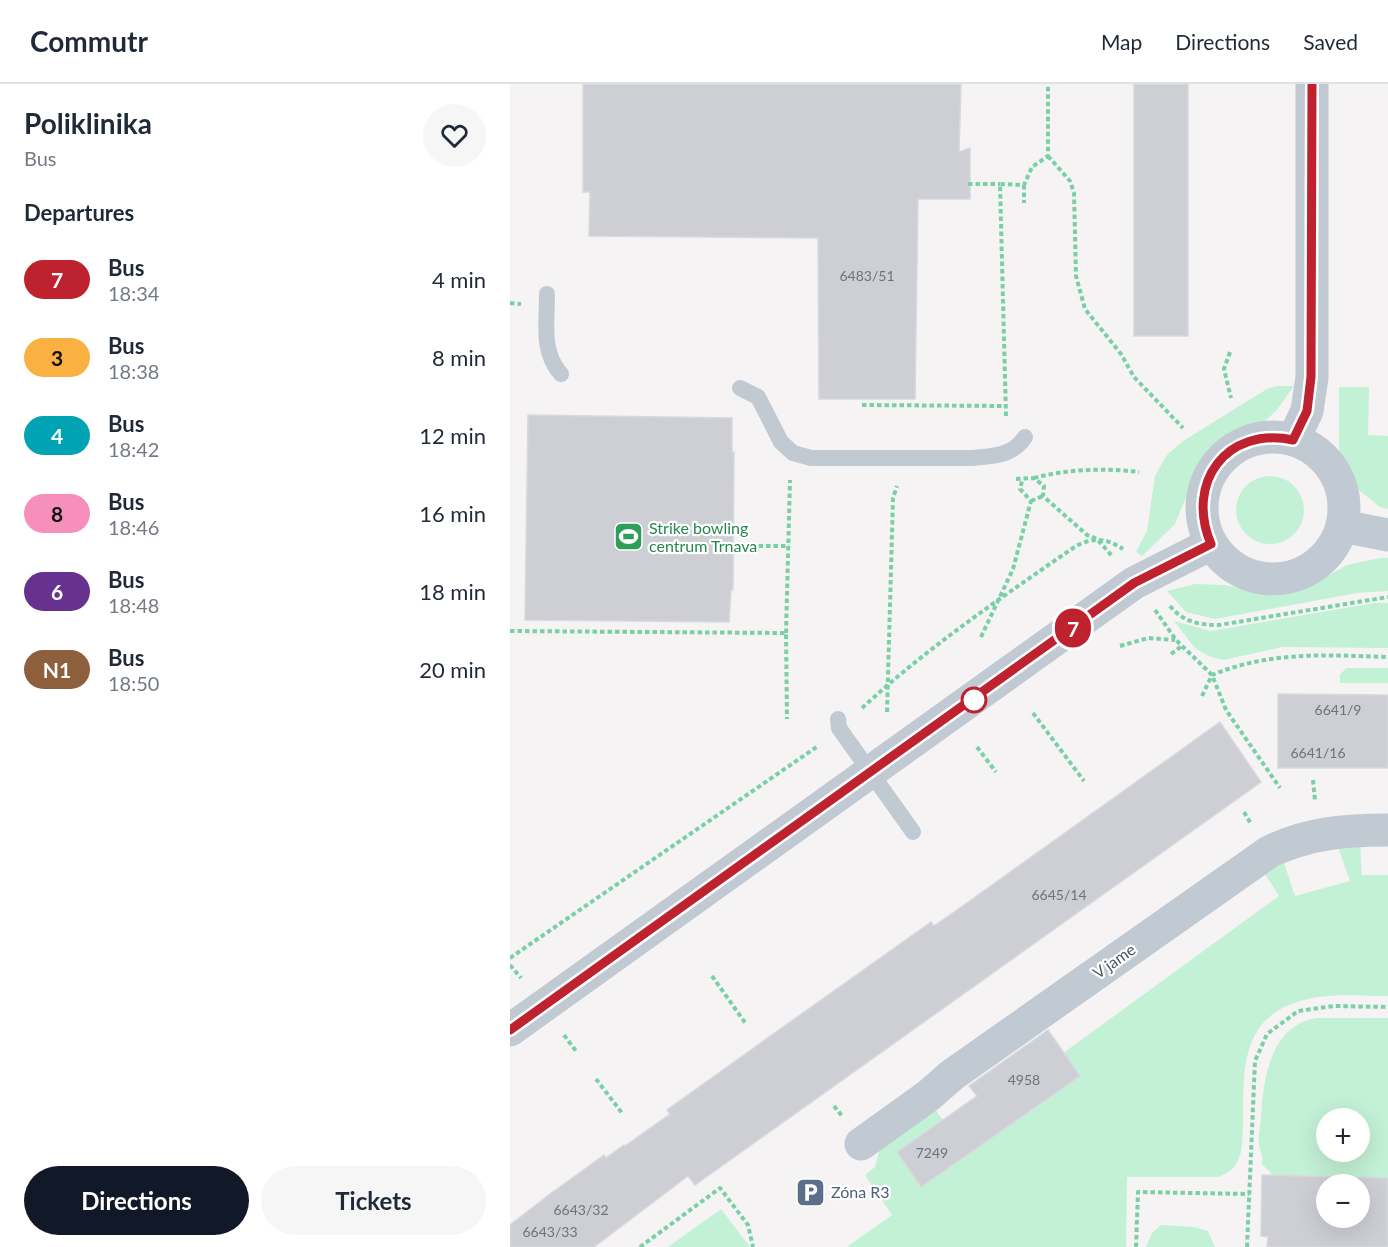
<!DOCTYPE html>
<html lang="en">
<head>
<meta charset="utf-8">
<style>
	:root { --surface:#fff; --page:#f6f6f7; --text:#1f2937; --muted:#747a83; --line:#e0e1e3; --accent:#111827 }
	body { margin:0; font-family:Lato,sans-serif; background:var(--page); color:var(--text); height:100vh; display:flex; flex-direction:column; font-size:22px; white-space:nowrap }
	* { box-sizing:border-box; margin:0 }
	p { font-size:20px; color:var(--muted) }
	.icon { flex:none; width:33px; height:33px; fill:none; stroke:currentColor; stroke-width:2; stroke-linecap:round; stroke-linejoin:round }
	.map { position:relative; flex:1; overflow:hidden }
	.sheet { display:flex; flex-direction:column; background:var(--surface); width:510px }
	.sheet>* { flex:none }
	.badge { padding:0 12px; border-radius:20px; font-size:21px; line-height:39px }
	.buttons { position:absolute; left:806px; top:1024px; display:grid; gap:12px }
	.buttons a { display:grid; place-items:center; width:54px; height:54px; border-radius:50%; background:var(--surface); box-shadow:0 6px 24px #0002; font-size:30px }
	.map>.badge { position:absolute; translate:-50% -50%; box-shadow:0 0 0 3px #fff }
	h2 { padding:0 24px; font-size:22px; line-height:54px }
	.round { display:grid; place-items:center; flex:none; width:63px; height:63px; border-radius:32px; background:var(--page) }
	.head { display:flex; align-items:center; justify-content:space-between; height:102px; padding:0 24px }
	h1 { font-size:28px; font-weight:700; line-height:45px }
	.primary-button { display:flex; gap:12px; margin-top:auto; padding:12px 24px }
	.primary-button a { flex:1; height:69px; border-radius:36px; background:var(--accent); color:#fff; font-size:24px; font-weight:700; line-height:69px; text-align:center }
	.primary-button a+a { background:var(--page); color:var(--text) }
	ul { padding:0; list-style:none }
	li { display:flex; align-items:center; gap:18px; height:78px; padding:0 24px }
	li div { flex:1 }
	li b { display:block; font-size:22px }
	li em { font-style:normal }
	li .badge { min-width:66px; font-weight:700; text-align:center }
	header { display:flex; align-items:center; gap:36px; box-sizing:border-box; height:84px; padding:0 30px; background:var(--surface); border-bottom:2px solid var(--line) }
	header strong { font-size:28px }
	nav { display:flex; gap:33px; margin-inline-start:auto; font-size:21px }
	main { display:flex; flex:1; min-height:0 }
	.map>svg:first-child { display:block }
	.green { fill:#c3f1d5; fill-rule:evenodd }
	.building { fill:#cdcfd5; stroke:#d7d9de; stroke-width:1.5; fill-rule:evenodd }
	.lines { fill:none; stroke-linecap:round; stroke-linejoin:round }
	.path { stroke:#7ad0a6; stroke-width:4; stroke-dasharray:4.5 3; stroke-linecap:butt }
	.lane { stroke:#c1cad2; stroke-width:16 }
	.street { stroke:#c1cad2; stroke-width:33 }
	.line-casing { stroke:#fff; stroke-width:14 }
	.line { stroke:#be222f; stroke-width:9 }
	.stop-dot { fill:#fff; stroke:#be222f; stroke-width:3 }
	.labels { text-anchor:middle; stroke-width:4.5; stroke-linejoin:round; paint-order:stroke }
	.number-label { font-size:14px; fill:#6b747e }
	.leisure-label { font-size:16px; fill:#27864d; stroke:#fff; text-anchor:start }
	.street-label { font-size:16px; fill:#4a5661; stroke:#fff }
	.service-label { font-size:16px; fill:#4e5e75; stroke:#fff; text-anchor:start }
</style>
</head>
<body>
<header>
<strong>Commutr</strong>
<nav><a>Map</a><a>Directions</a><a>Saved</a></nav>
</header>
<main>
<section class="sheet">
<div class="head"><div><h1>Poliklinika</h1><p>Bus</p></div><a class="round"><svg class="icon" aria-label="heart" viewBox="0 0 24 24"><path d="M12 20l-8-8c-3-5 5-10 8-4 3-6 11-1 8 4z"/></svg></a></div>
<h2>Departures</h2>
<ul>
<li><span class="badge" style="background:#be222f;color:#fff">7</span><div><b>Bus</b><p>18:34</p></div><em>4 min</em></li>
<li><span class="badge" style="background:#fbb042;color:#111">3</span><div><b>Bus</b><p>18:38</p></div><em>8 min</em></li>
<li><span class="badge" style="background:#00a3b4;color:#fff">4</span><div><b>Bus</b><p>18:42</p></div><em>12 min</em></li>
<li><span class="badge" style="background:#f78fbc;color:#111">8</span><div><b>Bus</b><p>18:46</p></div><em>16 min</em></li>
<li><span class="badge" style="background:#66318f;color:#fff">6</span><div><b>Bus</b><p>18:48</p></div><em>18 min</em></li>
<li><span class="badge" style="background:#8d5f3d;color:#fff">N1</span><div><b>Bus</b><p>18:50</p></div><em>20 min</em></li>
</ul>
<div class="primary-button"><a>Directions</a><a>Tickets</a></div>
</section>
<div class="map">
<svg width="878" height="1163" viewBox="0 0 878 1163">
	<rect width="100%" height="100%" fill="#f5f3f3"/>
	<path class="green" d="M767 302H784L766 327 750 341 727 349 708 361 690 379 665 440 632 472 626 468 637 447 645 392 656 372 673 357 757 305Z
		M829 303H859L858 351 878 352V425L870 423 850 407 835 390 829 364Z
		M726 426a34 34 0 1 1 68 0a34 34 0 1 1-68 0Z
		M870 474H878V507L847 509 705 535 676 528 657 507 685 500 714 501 764 512 791 507 837 481Z
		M864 519H878V564L772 563 713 576 698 572 685 564 664 537 701 547Z
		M837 584H878V599H830V590Z
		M850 761 852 791H878V912C848 912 816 908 787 918 727 937 734 994 733 1045 732 1056 733 1070 726 1080 722 1087 715 1090 708 1093H617L616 1163H337L382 1131 355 1091 365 1083 370 1064 425 1025 456 1070 569 993 554 969 556 967 769 812 755 790 774 779 785 812 840 797 828 763Z
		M806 934H878V1094L763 1091 752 1080C753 1072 751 1069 749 1062 748 1054 750 1043 751 1034 753 996 760 942 806 934ZM816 1035H849V1068H816Z
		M211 1125 240 1163H158Z
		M651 1141 684 1143 698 1147 705 1163H636L642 1149Z"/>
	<path class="building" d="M73 0H451L449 68 460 64V115H408L405 315H309L308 154 79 152 80 108H73Z
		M624 0H678V252H624Z
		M18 331 222 334V368H224L223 506H221L219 538 15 536Z
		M768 610 878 611V684H768Z
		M710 638 751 698 185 1101 178 1092 84 1163H0V1141L40 1110 94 1071 96 1074 114 1061 115 1062 160 1030 157 1026 245 963 421 838 424 842 454 821Z
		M538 946 570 992 411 1103 387 1068 467 1012 459 1002Z
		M752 1091 878 1094V1163H757L758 1153 751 1152ZM816 1101H849V1134H816Z"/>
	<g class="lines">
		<path class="path" d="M538 72 560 97 564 109 566 192 575 225 611 270 624 293 673 344
			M458 100H490
			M514 101V119
			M0 219 11 220
			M720 268 714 285 721 314
			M352 321 496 322
			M496 332 490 100 514 101 522 83 538 72V0
			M524 394C557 385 595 384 629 388
			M506 395 524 394 534 402 533 412 577 451 587 455 602 472
			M521 417 533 412
			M226 462H279
			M660 522C673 538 689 541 709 541L878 513
			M645 526 666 556 702 591 716 626 770 704
			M0 547 276 549 277 635
			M276 549 280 396
			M471 553 503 485 521 417 510 405 512 397
			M610 562 638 554 665 556
			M661 570 672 562
			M692 612 702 591C760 567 817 571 878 573
			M352 624C418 563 492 513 566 462 584 453 596 454 613 465
			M377 628 383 414 387 402
			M523 629 574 697
			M467 663 486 688
			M803 696 805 716
			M734 728 741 740
			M0 874 308 662
			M0 881 11 894
			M202 892 236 940
			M54 951 66 967
			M86 995 112 1029
			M324 1022 332 1032
			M130 1163 210 1104 238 1141 243 1163
			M626 1163 628 1108 739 1110
			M737 1163 745 977 757 950 788 927 824 922 878 923"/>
		<path class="lane" d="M37 210C37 239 31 268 51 290
			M230 304 248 313 271 358 283 369 301 374H462C483 372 503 372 515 353
			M328 635 329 644 403 748"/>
		<path class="street" d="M692 424a71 71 0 1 1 142 0a71 71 0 1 1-142 0Z
			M783 356 797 327 802 293V0
			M832 442 878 451
			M0 946 624 499 701 460
			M351 1060 418 1012 442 991 759 768C798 749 835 746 878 746"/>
	</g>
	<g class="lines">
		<defs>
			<path id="line" d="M0 946 624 499 701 460C675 399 716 342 783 356L797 327 801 293 802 0"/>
		</defs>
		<use href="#line" class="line-casing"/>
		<use href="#line" class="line"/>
	</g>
	<defs>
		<symbol id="stadium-square" viewBox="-11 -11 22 22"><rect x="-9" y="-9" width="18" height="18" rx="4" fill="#2e9e5b" stroke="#fff"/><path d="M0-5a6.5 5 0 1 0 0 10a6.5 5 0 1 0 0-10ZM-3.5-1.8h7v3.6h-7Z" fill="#fff"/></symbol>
		<symbol id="parking-square" viewBox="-11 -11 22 22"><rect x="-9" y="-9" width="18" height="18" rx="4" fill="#5c6f8a" stroke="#fff"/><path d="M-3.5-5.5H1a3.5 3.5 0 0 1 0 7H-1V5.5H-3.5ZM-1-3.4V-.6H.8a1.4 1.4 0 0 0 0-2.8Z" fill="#fff"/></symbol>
	</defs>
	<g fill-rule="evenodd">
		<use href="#stadium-square" x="102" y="436" width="33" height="33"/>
		<use href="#parking-square" x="284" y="1092" width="33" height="33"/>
	</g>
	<circle class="stop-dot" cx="464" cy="616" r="12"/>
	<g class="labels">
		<g class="number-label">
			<text x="357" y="197">6483/51</text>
			<text x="828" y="631">6641/9</text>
			<text x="808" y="674">6641/16</text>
			<text x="549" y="816">6645/14</text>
			<text x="514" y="1001">4958</text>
			<text x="422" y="1074">7249</text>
			<text x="71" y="1131">6643/32</text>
			<text x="40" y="1153">6643/33</text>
		</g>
		<g class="leisure-label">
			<text x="139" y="450">Strike bowling<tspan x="139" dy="18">centrum Trnava</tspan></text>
		</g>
		<g class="street-label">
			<text transform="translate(604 877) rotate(-35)" y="6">V jame</text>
		</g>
		<g class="service-label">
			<text x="321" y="1114">Zóna R3</text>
		</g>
	</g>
</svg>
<div class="buttons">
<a>+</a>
<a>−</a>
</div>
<b class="badge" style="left:563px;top:544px;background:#be222f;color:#fff">7</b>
</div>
</main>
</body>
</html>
